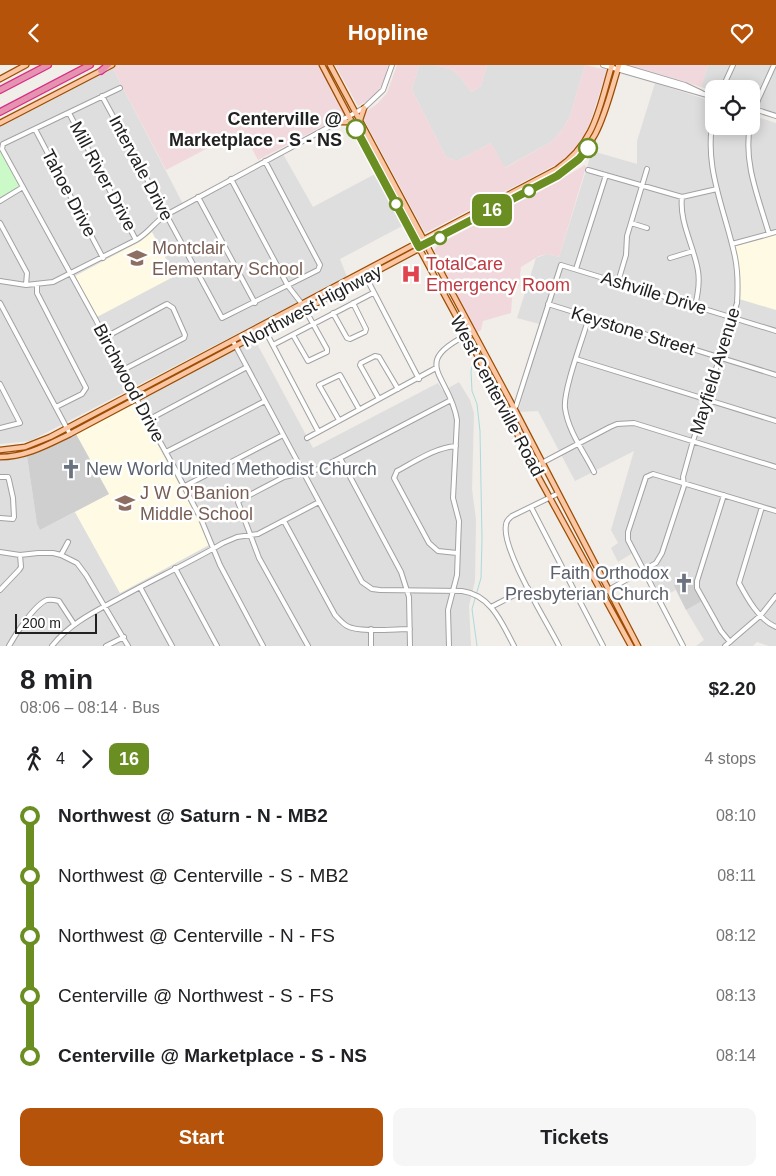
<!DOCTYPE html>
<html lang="en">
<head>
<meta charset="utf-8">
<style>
	:root { --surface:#fff; --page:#f6f6f6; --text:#202124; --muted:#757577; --accent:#b45309 }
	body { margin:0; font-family:Helvetica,sans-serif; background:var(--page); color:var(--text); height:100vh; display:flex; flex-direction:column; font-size:19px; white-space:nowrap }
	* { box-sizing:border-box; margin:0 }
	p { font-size:16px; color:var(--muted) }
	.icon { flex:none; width:28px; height:28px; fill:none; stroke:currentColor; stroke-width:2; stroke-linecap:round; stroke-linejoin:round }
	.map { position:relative; height:581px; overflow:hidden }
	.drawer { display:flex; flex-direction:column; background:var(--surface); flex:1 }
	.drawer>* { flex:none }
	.badge { padding:0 10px; border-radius:8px; font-size:18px; line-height:32px }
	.buttons { position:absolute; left:705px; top:15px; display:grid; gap:10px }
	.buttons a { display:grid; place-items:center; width:55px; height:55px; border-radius:10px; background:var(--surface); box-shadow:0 2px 12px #0003; font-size:25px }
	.scale { position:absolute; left:15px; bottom:12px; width:82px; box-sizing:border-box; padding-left:5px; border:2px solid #212121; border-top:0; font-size:14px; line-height:18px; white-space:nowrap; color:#212121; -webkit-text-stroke:4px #fff; paint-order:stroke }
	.map>.badge { position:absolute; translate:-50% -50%; box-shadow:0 0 0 2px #fff }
	.legs { display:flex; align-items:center; gap:8px; height:55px; padding:0 20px; font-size:16px }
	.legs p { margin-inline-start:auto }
	.head { display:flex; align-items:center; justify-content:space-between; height:85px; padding:0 20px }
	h1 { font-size:28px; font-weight:600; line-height:38px }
	.button { display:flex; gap:10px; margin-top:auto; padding:10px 20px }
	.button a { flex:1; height:58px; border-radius:10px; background:var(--accent); color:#fff; font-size:20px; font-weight:600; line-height:58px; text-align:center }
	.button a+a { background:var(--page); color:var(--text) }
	ul { padding:0 20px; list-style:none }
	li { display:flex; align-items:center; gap:18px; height:60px; font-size:19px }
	li i { display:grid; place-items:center; width:8px; height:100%; margin:0 6px; background:currentColor }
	li i::after { content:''; width:12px; height:12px; margin:-6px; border:4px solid; border-radius:50%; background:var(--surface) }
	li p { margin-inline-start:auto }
	li:first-child i { background:linear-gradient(#0000 50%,currentColor 0) }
	li:last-child i { background:linear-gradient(currentColor 50%,#0000 0) }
	header { display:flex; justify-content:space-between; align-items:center; height:65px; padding:0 20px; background:var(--accent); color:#fff; font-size:22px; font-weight:600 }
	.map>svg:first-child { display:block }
	.residential { fill:#dfdede }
	.commercial { fill:#f1d8dc }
	.education { fill:#fefae4 }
	.religious { fill:#cfcfcf }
	.park { fill:#ccf9c8 }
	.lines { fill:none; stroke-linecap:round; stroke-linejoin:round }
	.stream { stroke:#aadbdd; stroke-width:1 }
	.minor-casing { stroke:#a2a2a2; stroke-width:6 }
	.major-casing { stroke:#9b4e03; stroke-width:7 }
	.highway-casing { stroke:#d82c86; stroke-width:8 }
	.minor { stroke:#fff; stroke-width:4 }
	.major { stroke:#fac6a4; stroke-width:4.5 }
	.highway { stroke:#e692b1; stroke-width:5.5 }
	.line-1-casing { stroke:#fff; stroke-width:11 }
	.line-1 { stroke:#6b8e23; stroke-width:8 }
	.stop-1-dot { fill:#fff; stroke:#6b8e23; stroke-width:2.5 }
	.labels { text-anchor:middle; stroke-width:5; stroke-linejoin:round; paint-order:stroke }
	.stop-label { font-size:18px; font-weight:bold; fill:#212121; stroke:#fff; text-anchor:end }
	.street-label { font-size:18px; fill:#212121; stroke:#fff }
	.education-label { font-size:18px; fill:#785e54; stroke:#fff; text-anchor:start }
	.health-label { font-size:18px; fill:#be3a42; stroke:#fff; text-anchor:start }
	.worship-label { font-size:18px; fill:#5b616d; stroke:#fff; text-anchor:start }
</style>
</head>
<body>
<header><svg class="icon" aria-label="back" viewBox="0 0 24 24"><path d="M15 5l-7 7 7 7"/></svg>Hopline<svg class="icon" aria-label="heart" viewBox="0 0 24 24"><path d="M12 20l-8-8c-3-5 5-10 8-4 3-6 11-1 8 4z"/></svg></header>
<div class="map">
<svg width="776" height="581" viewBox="0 0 776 581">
	<rect width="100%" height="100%" fill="#f1ede8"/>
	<path class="residential" d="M419 0H435L453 5 462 14 471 27 481 21 487 0H585L570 51 562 65 551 77 504 103 491 78 457 96 446 92 412 25Z
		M708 0H776V48L751 39V24H714V26L701 22Z
		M112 2 184 141 283 89 313 142 377 108 404 160 340 194 347 212 30 376 0 379V60Z
		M655 18 714 37V61H751V50L776 58V581H769L757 577 753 581H696L704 575 686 545 702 536 674 521 676 525 662 532 636 486 618 497 611 483 618 478 611 465 634 386 575 416 538 346 518 347 543 260 517 253 536 193 547 189 559 192 592 86 637 99V76Z
		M255 275 313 383 438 318 443 326 459 317 470 335 474 348 472 424 476 455 475 516 469 541 471 581H0V394L27 391 37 459 40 465 75 447 120 528 209 480 206 469 135 338Z"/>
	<path class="commercial" d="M117 0H320L346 49 258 95 242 65 166 105 112 2Z
		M335 0H388L384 15 378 26 367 36 358 41Z
		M397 0H419L412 25 446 92 457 96 491 78 505 103 551 77 562 65 570 51 585 0 607 5 587 67 577 83 561 97 425 168 363 53 364 48 377 39 387 28Z
		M435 0H487L481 21 471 27 462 14 453 5Z
		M630 0H708L701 22Z
		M585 100 586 102 559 192 547 189 539 191 521 202 519 220 512 233 511 248 483 256 481 265 477 268 434 185 439 179 558 116Z"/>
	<path class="education" d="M152 167 175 211 97 252 75 211 141 176Z
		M776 169V245L739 234 740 208 734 181Z
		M135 338 206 469 209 480 120 528 75 447 109 429 76 369Z"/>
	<path class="religious" d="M76 369 109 429 40 465 37 459 27 391Z
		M677 513 696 515V525L702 536 686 545 674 521Z"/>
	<path class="park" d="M0 82 21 121 0 132Z"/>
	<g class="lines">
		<path class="stream" d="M474 293 471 306 472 326 477 339 480 366 482 474 481 513 472 544 477 581"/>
		<defs>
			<path id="minor" d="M603 0 714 32
				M618 0 685 20 702 28
				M120 23 3 79 2 84 96 255 121 306 175 404 201 454 220 500 263 581
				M722 24 733 0
				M102 31 222 253 318 205 320 200 265 96
				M751 43 776 51
				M69 48 136 175
				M751 56 758 35 774 0
				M750 61C743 98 759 134 769 169
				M35 64 103 193
				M588 105 682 132 717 124
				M231 114 288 221 302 239 327 284V287L308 296 293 270
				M198 132 255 238
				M682 132C679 157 694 181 698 206 700 218 698 229 695 241
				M0 136 23 122
				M0 158 27 208 26 220
				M631 158 647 163
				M732 179 776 167
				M670 193 693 186
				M576 204 606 110
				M0 216 26 220 53 217 136 175C149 168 154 157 166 150L364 43 383 25 392 0
				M368 216 419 314
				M618 217 626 190 627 171 647 104
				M37 220V228L86 323 82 329 56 342
				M0 238 70 369
				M548 239 776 310
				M333 248 347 273 350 274 365 267 366 264 353 238
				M589 252C583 273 563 325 565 343 568 366 584 387 594 407
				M267 269 318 366
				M104 273 165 240 167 239 173 243 185 270 184 273 121 306
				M233 276 362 517 372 524 380 525 462 526C491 530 502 558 514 581
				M273 280 373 228
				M576 294 776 356
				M0 319 20 358 0 363
				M379 334 360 300 361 298 375 291 379 292 398 324
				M507 347 516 341 561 200 776 266
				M148 355 247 302
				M339 355 319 320 340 310 359 344
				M307 373 436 303
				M456 381C434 383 416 396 397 406L394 413 429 478 438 486 457 488
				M166 387 265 336
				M340 393 401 507 409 532 410 581
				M534 402 610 362 617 359 634 358 776 402
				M0 412H8L9 415 13 433 14 452 13 454 0 453
				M183 422 283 370
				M557 429 512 451C510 453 506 455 506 460 501 484 547 557 559 581
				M724 430 697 516V523L721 566 730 577
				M531 442 603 581
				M762 442 739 518C747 533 759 555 776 562
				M284 456 335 550C339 554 342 558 347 561 359 568 395 564 410 564
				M0 487 20 490 38 488H53L61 490 77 498 86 510 128 581
				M61 490 68 477
				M175 503 217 581
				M140 522 172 581
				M0 525 19 505 21 502 20 490
				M603 528 656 498 662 488 684 421 683 412 693 376 737 238C738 223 738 207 735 192 725 144 702 100 714 50
				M491 542 528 523
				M9 581C15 570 35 539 47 535 51 534 55 535 59 536L74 559
				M52 581C69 559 94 547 118 534 152 515 189 498 223 478L237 472 258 469 319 437
				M106 581 124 572
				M308 581 259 493 238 437 240 435 284 412 319 404 451 335
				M371 581V564
				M449 581 448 545 457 510 459 456 453 433 457 355C450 309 406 298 473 267
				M683 581 628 475V467L646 412 653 409 776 446
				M725 581 761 550 776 531"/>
			<path id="major" d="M322 0 392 133 489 312 539 413 631 581
				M330 0 514 343 638 581
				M0 14 26 0
				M360 55 364 43
				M338 57H349L353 60
				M0 58 112 0
				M0 385 25 382 50 372 557 104C596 77 599 42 612 0
				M0 392C26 392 47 380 70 369L558 110C600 82 605 45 619 0"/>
			<path id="highway" d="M101 6 108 0
				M0 25 48 0
				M0 47 90 0"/>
		</defs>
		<use href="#minor" class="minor-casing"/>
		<use href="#major" class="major-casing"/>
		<use href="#highway" class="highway-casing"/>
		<use href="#minor" class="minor"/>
		<use href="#major" class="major"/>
		<use href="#highway" class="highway"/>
	</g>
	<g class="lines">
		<defs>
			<path id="line-1" d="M356 64 419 182 557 111 579 94 588 83"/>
		</defs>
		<use href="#line-1" class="line-1-casing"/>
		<use href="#line-1" class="line-1"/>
	</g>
	<defs>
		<symbol id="school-bare" viewBox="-9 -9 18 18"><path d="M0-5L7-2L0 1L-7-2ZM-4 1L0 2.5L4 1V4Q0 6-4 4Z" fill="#8d6e63" stroke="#fff" stroke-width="2.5" paint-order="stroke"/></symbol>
		<symbol id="hospital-bare" viewBox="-9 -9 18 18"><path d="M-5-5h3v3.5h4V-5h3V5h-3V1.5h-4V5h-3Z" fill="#e0444e" stroke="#fff" stroke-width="2.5" paint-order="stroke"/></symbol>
		<symbol id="church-bare" viewBox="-9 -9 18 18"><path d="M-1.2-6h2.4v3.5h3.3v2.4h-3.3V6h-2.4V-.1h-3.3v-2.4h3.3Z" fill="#6b7280" stroke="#fff" stroke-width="2.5" paint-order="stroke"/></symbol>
	</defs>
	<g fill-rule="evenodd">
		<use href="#school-bare" x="123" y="179" width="28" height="28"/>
		<use href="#hospital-bare" x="397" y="195" width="28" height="28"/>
		<use href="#church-bare" x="57" y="390" width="28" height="28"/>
		<use href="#school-bare" x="111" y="424" width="28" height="28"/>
		<use href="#church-bare" x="670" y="504" width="28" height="28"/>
	</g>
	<g class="stop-1-dot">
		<circle cx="356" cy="64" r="9"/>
		<circle cx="588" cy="83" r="9"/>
		<circle cx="529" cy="126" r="6"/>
		<circle cx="396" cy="139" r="6"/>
		<circle cx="440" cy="173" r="6"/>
	</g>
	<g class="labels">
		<g class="stop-label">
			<text x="342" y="60">Centerville @<tspan x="342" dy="21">Marketplace - S - NS</tspan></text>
		</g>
		<g class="street-label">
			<text transform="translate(141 103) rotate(62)" y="6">Intervale Drive</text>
			<text transform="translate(103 111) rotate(62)" y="6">Mill River Drive</text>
			<text transform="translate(69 128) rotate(62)" y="6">Tahoe Drive</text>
			<text transform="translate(654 228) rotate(17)" y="6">Ashville Drive</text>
			<text transform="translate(312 241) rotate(-28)" y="6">Northwest Highway</text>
			<text transform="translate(633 266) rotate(17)" y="6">Keystone Street</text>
			<text transform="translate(715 306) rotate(-73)" y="6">Mayfield Avenue</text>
			<text transform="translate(129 318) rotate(62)" y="6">Birchwood Drive</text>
			<text transform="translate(497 331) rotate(62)" y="6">West Centerville Road</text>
		</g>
		<g class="education-label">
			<text x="152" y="189">Montclair<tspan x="152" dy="21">Elementary School</tspan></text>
			<text x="140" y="434">J W O'Banion<tspan x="140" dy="21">Middle School</tspan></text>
		</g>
		<g class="health-label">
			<text x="426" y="205">TotalCare<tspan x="426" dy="21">Emergency Room</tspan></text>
		</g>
		<g class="worship-label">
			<text x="86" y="410">New World United Methodist Church</text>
			<text x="669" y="514" text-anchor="end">Faith Orthodox<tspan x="669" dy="21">Presbyterian Church</tspan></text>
		</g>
	</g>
</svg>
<div class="buttons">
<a><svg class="icon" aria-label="locate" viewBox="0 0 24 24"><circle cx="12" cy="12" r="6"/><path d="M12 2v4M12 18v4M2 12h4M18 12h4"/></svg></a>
</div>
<div class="scale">200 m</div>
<b class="badge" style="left:492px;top:145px;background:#6b8e23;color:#fff">16</b>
</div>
<section class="drawer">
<div class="head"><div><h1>8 min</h1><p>08:06 – 08:14 · Bus</p></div><b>$2.20</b></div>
<div class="legs"><svg class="icon" aria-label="walk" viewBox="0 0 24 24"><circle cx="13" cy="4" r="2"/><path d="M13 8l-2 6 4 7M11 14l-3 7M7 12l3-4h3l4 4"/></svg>4<svg class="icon" aria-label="forward" viewBox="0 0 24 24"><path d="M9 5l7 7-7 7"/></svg><b class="badge" style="background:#6b8e23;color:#fff">16</b><p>4 stops</p></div>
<ul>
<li><i style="color:#6b8e23"></i><b>Northwest @ Saturn - N - MB2</b><p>08:10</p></li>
<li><i style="color:#6b8e23"></i><span>Northwest @ Centerville - S - MB2</span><p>08:11</p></li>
<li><i style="color:#6b8e23"></i><span>Northwest @ Centerville - N - FS</span><p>08:12</p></li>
<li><i style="color:#6b8e23"></i><span>Centerville @ Northwest - S - FS</span><p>08:13</p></li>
<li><i style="color:#6b8e23"></i><b>Centerville @ Marketplace - S - NS</b><p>08:14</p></li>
</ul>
<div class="button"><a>Start</a><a>Tickets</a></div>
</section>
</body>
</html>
